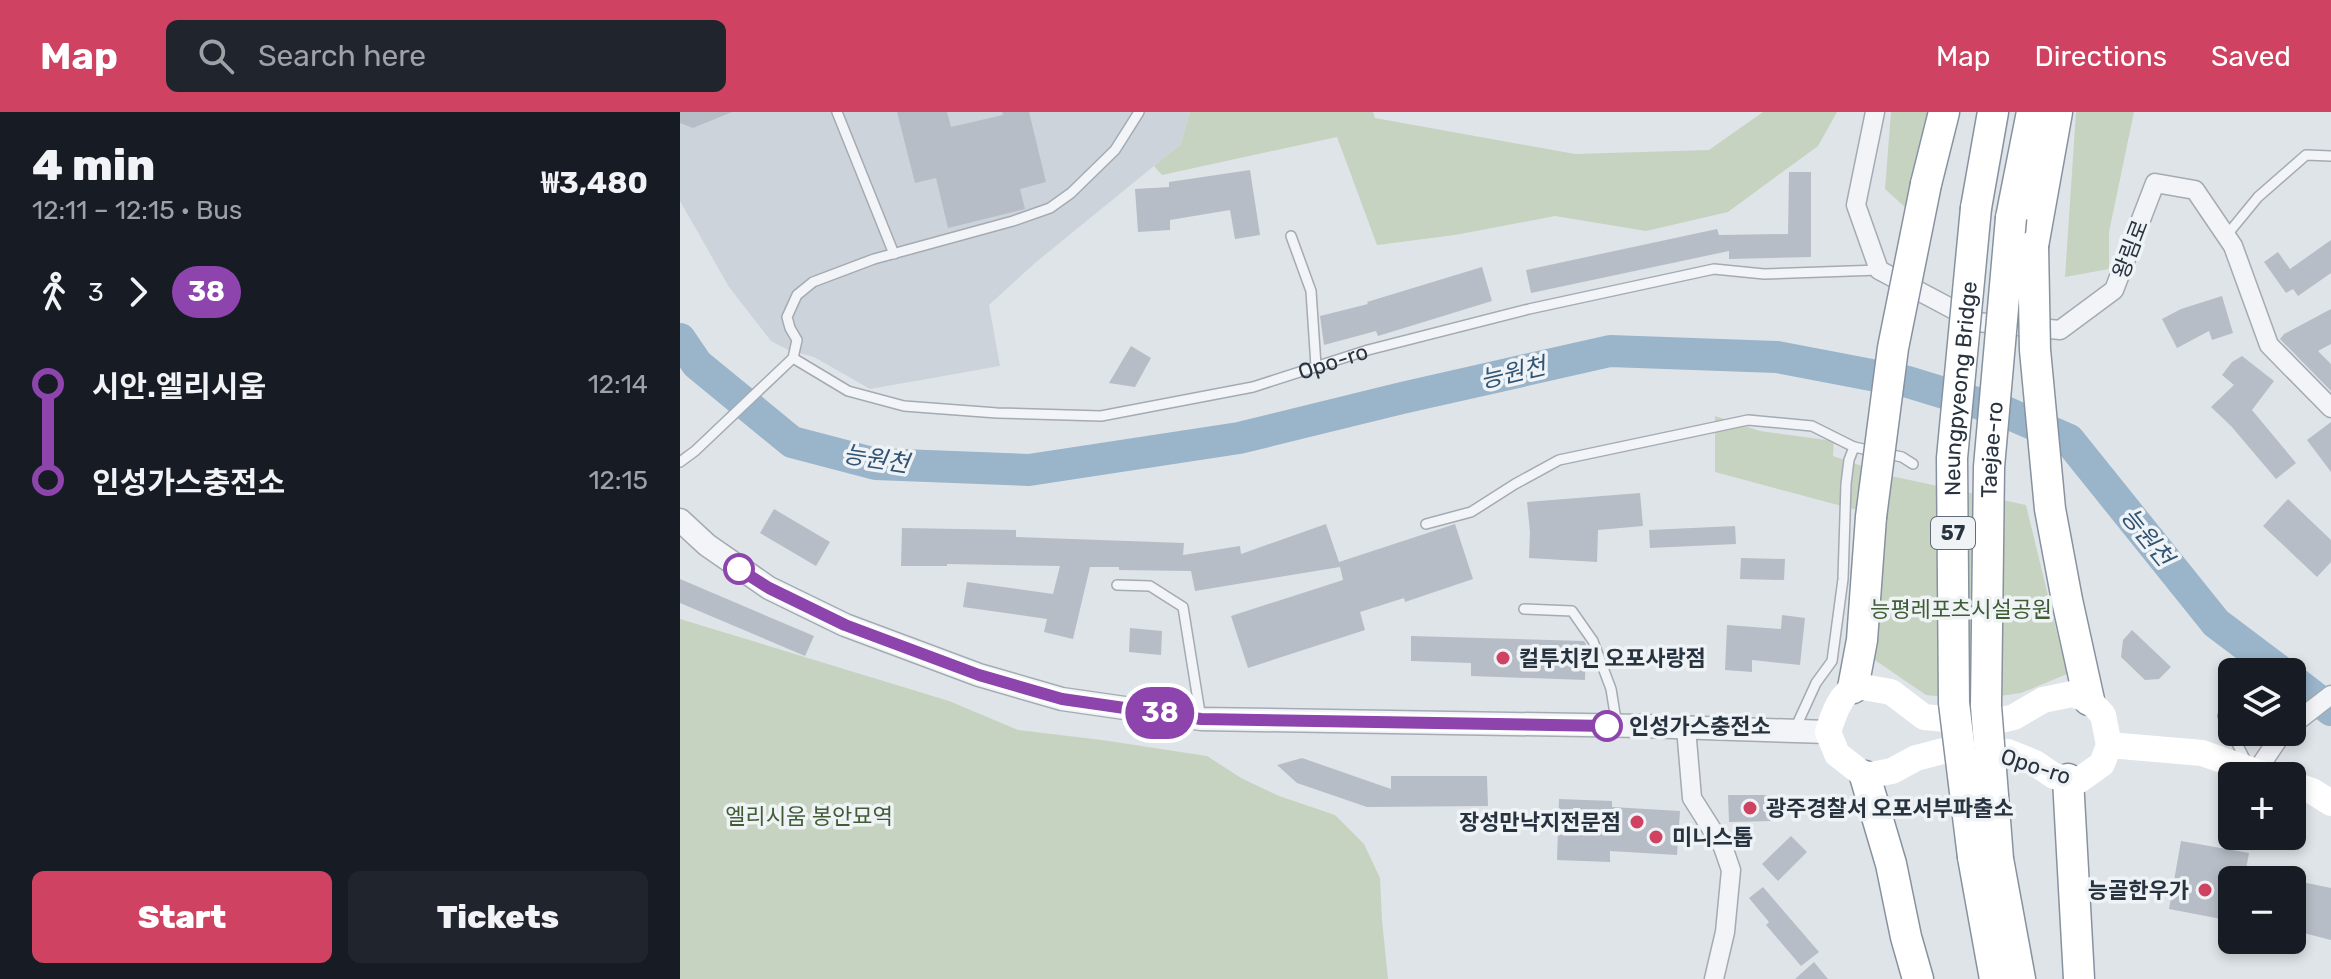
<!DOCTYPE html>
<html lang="en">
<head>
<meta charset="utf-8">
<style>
	:root { --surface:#171b24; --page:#20242c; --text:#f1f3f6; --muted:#9ea1a6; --accent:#d04261 }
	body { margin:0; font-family:Rubik,"Noto Sans KR",sans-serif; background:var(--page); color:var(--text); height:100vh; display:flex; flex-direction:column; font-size:30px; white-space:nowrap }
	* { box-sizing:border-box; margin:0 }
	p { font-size:26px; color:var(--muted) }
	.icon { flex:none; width:44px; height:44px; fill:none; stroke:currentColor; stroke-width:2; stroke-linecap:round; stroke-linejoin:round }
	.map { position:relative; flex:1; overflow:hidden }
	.sheet { display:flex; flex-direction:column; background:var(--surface); width:680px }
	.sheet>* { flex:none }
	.badge { padding:0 16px; border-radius:26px; font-size:28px; line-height:52px }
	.fabs { position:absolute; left:1538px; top:546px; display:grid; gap:16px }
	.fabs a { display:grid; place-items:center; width:88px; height:88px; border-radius:12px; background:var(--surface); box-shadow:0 4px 12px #0003; font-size:40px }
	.map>.badge { position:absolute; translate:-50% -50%; box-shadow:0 0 0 4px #fff }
	.legs { display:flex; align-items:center; gap:12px; height:88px; padding:0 32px; font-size:26px }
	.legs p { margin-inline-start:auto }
	.summary { display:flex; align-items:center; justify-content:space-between; height:136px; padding:0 32px }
	h1 { font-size:44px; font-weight:800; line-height:60px }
	.cta { display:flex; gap:16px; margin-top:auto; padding:16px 32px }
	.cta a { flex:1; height:92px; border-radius:12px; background:var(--accent); color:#fff; font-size:32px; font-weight:800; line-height:92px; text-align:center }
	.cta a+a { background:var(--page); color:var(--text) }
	ul { padding:0 32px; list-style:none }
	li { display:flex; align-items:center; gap:28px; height:96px; font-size:30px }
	li i { display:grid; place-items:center; width:12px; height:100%; margin:0 10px; background:currentColor }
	li i::after { content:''; width:20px; height:20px; margin:-10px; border:6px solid; border-radius:50%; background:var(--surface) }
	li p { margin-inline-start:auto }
	li:first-child i { background:linear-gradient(#0000 50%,currentColor 0) }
	li:last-child i { background:linear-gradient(currentColor 50%,#0000 0) }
	header { display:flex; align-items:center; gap:48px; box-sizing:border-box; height:112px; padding:0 40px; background:var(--accent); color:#fff }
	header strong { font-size:38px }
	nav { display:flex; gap:44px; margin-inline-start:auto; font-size:28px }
	.search { width:560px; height:72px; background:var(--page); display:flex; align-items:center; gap:20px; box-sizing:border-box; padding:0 28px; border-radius:12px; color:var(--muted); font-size:30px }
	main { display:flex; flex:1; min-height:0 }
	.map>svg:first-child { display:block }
	.built { fill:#cdd3db }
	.green { fill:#c6d3c0 }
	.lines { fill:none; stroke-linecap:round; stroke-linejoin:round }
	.river { stroke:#9ab4ca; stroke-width:32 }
	.building { fill:#b7bdc6 }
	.service-casing { stroke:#a4abb3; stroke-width:12 }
	.minor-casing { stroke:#a4abb3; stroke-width:21 }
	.tertiary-casing { stroke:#a4abb3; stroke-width:25 }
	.trunk-casing { stroke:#8792a0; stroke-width:33 }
	.service { stroke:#f2f4f7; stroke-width:9 }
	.minor { stroke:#f2f4f7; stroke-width:18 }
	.tertiary { stroke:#f2f4f7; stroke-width:22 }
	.secondary { stroke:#fff; stroke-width:26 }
	.trunk { stroke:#fff; stroke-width:30 }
	.trunk-bridge-casing { stroke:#8792a0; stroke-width:33; stroke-linecap:butt }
	.trunk-bridge { stroke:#fff; stroke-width:30 }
	.line-1-casing { stroke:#fff; stroke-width:18 }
	.line-1 { stroke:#8e44ad; stroke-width:12 }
	.stop-1-dot { fill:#fff; stroke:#8e44ad; stroke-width:4 }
	.poi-dot { fill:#d04261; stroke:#eff3f6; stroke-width:3 }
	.labels { text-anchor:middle; stroke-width:7; stroke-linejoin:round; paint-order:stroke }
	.shield { fill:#eff3f6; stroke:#646d77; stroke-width:2 }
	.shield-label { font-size:20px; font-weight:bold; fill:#283340 }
	.street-label { font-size:22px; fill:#283340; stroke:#eff3f6 }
	.park-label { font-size:22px; fill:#3f5c35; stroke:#eff3f6 }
	.poi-label { font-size:22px; font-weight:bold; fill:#283340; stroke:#eff3f6; text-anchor:start }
	.stop-label { font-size:22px; font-weight:bold; fill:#283340; stroke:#eff3f6; text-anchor:start }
	.water-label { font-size:24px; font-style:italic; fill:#315475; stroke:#eff3f6 }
</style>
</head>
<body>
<header>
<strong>Map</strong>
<div class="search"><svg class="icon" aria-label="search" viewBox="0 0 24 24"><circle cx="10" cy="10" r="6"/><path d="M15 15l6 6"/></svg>Search here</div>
<nav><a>Map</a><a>Directions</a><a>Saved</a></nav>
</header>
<main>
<section class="sheet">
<div class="summary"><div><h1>4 min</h1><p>12:11 – 12:15 · Bus</p></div><b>₩3,480</b></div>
<div class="legs"><svg class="icon" aria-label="walk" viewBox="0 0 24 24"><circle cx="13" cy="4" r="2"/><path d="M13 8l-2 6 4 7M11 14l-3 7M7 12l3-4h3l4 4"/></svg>3<svg class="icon" aria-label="forward" viewBox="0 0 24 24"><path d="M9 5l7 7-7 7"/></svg><b class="badge" style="background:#8e44ad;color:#fff">38</b></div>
<ul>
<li><i style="color:#8e44ad"></i><b>시안.엘리시움</b><p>12:14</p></li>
<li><i style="color:#8e44ad"></i><b>인성가스충전소</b><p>12:15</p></li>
</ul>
<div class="cta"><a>Start</a><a>Tickets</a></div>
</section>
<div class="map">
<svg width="1651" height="867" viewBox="0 0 1651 867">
	<rect width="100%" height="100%" fill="#dfe4e9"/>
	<path class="built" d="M0 0H510L501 32 355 151 309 193 320 254 190 277 134 245 108 238 91 229 49 175 0 89Z"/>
	<path class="green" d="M510 0H693L695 6 895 42 1029 38 1083 0H1157L1138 34 1048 100 966 119 875 104 775 123 697 133 657 25 482 63 474 54 501 32Z
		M1211 0H1256L1227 97 1205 77Z
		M1396 0H1454L1429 120V157L1385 165Z
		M1035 304 1080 319 1154 329 1153 344 1211 364 1346 393 1387 562 1341 581 1291 588 1246 583 1189 544 1203 405 1035 360Z
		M0 507 269 589 338 618 422 628 527 644 561 666 599 684 655 703 684 732 700 766 702 808 708 867H0Z"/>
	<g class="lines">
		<path class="river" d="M0 227 17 252 112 330 196 352 349 358 559 326 722 286 930 239 1097 245 1228 270 1323 299 1389 328 1536 511 1601 560
			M1612 568 1651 598"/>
	</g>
	<path class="building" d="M0 0H52L13 16 0 11Z
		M217 0H267L271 15 323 3 322 0H349L366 70 340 77 345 97 268 116 256 66 235 71Z
		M570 58 580 123 555 127 550 98 490 108V118L458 120 455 77 489 75V70Z
		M1109 60H1131V145L1049 147V139L851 181 846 158 1037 117 1039 123 1108 122Z
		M1651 128V161L1618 184 1613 177 1606 181 1584 150 1598 140 1610 157Z
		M802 155 812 189 698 224 696 219 644 233 640 204 688 192 687 190Z
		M1542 184 1553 221 1532 228 1529 219 1497 236 1482 207 1501 197Z
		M1651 197V232L1638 239 1651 252V279L1600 227 1604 222Z
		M451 234 471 246 455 275 429 271Z
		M1562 244 1594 269 1572 298 1616 351 1596 367 1551 314 1531 295 1554 273 1542 263 1552 250Z
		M1651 310V360L1627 328Z
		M960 381 963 414 918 418 917 450 849 446 850 420 847 390Z
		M1608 387 1651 428V450L1637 465 1583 414Z
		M94 397 150 430 136 454 80 421Z
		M646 412 659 450 775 412 793 467 725 490 724 486 680 500 685 518 568 556 551 504 663 468 660 455 515 479 511 459 439 458V455H410L393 527 364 520 367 507 283 495 287 470 373 482 380 454 267 452V454H221L222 416 336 418V425L504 431 503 443 560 434 561 442Z
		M1055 414 1056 432 970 436 969 418Z
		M1061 446 1105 447 1104 468 1060 467Z
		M0 467 134 524 125 544 0 491Z
		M1102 503 1125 506 1120 553 1072 548V560L1045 558 1047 513 1101 517Z
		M450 516 482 519 481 543 449 540Z
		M1452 518 1491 555 1479 567 1465 568 1441 545 1443 528Z
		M731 524 904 529 906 532 905 568 791 564V551L731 549Z
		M622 646 711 677V664H807L808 694 687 695 617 671 597 653Z
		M1048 683H1090L1091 709 1049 710Z
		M879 687 932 689V695L1000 699 997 743 930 739V750L877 748Z
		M1111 724 1127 740 1098 769 1082 752Z
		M1501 729 1569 741 1564 768H1552V809L1489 797Z
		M1612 768 1651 776V828L1612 818Z
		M1083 775 1139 840 1121 854 1086 813 1089 810 1069 786Z
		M1134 850 1148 867H1115Z"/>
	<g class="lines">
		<defs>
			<g id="service">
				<path d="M157 0 214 142"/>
				<path d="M611 124 631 179 636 254"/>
				<path d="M1546 124 1578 85 1626 43 1651 44"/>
				<path id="s1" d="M113 246 168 279 224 294 317 301 421 304 573 275 688 238 849 197 1034 157 1084 162 1199 158"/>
				<path d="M0 350 15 339 113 246 117 228 110 216 107 205 117 183 133 170 194 147 333 109 370 96 391 81 435 38 459 0"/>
				<path d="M746 412 791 400 835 372 879 348 1068 308 1132 314 1174 335"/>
				<path d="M437 473 470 474 503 495 521 607"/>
				<path d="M844 497 892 499 913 529 931 577 937 614"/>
				<path d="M1543 604 1567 651"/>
				<path d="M1114 619 1136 571 1152 549 1163 467 1166 372 1169 348 1174 335 1222 345 1233 352"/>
			</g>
			<path id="minor" d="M1195 0 1176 93 1199 158 1297 210 1380 218 1434 178 1475 71 1515 78 1553 134 1589 233 1651 296
				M1612 613 1651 583
				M1006 616 1012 686 1043 735 1051 758 1045 820 1034 867
				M1576 660 1603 620"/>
			<path id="tertiary" d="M0 408 27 433 89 476 165 513 299 563 382 587 521 607 963 614 1148 620"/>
			<path id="trunk" d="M1246 72 1264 0
				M1296 96 1313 0
				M1331 106 1352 0
				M1353 134 1377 0
				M1387 488 1409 588
				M1173 576 1182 528 1191 405
				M1185 664 1211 752 1226 825 1238 867
				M1388 667 1399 867
				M1293 745 1315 867
				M1318 747 1340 867"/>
		</defs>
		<use href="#service" class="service-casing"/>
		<use href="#minor" class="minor-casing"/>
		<use href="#tertiary" class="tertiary-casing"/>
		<use href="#trunk" class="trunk-casing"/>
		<use href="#service" class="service"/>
		<use href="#minor" class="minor"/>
		<use href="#tertiary" class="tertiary"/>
		<path class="secondary" d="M1177 574 1211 580 1244 605 1310 611 1334 605 1363 588 1392 582 1409 588 1423 603 1429 633 1422 652 1398 669 1374 664 1355 651 1328 640 1263 639 1236 646 1212 659 1185 664 1157 642 1148 620C1153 604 1160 581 1177 574Z
			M1429 633 1522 641 1588 664
			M1612 672 1632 679 1651 691"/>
		<use href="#trunk" class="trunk"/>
		<defs>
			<g id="trunk-bridge">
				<path d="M1353 134 1355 238 1370 397 1387 488"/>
				<path d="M1191 405 1213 236 1246 72"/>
				<path id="s2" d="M1293 745 1274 591 1272 346 1296 96"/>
				<path id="s3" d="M1318 747 1306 594 1309 355 1331 106"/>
			</g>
		</defs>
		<use href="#trunk-bridge" class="trunk-bridge-casing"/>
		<use href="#trunk-bridge" class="trunk-bridge"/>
	</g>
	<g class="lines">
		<defs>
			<path id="line-1" d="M59 457 89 476 165 513 299 563 382 587 521 607 927 614"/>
		</defs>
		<use href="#line-1" class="line-1-casing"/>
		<use href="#line-1" class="line-1"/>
	</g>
	<g class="stop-1-dot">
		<circle cx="59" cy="457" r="14"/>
		<circle cx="927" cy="614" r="14"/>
	</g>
	<g class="poi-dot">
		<circle cx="823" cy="546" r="8"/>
		<circle cx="1070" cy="696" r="8"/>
		<circle cx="957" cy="710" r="8"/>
		<circle cx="976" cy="725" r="8"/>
		<circle cx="1525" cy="778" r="8"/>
	</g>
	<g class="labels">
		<rect class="shield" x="1251" y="405" width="44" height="32" rx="6"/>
		<g class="shield-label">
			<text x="1273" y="428">57</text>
		</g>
		<g class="street-label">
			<text transform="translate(1450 137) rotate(-69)" y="8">왕림로</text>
			<text dy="8" stroke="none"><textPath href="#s1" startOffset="558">Opo-ro</textPath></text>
			<text dy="8" stroke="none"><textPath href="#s2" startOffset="470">Neungpyeong Bridge</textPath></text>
			<text dy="8" stroke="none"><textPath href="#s3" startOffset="410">Taejae-ro</textPath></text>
			<text transform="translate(1356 654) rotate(18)" y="8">Opo-ro</text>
		</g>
		<g class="park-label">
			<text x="1281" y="505">능평레포츠시설공원</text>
			<text x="129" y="712">엘리시움 봉안묘역</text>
		</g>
		<g class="poi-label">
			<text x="839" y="554">컬투치킨 오포사랑점</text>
			<text x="1086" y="704">광주경찰서 오포서부파출소</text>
			<text x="941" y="718" text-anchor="end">장성만낙지전문점</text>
			<text x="992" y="733">미니스톱</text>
			<text x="1509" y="786" text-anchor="end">능골한우가</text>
		</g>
		<g class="stop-label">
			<text x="949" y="622">인성가스충전소</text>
		</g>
		<g class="water-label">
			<text transform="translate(833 261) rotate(-13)" y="8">능원천</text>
			<text transform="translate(196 347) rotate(9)" y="8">능원천</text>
			<text transform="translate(1467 425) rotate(51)" y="8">능원천</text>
		</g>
	</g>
</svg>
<div class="fabs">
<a><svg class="icon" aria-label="layers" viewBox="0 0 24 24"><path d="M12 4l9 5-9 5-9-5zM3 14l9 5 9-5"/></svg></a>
<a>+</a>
<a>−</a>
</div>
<b class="badge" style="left:480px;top:601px;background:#8e44ad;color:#fff">38</b>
</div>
</main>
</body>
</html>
